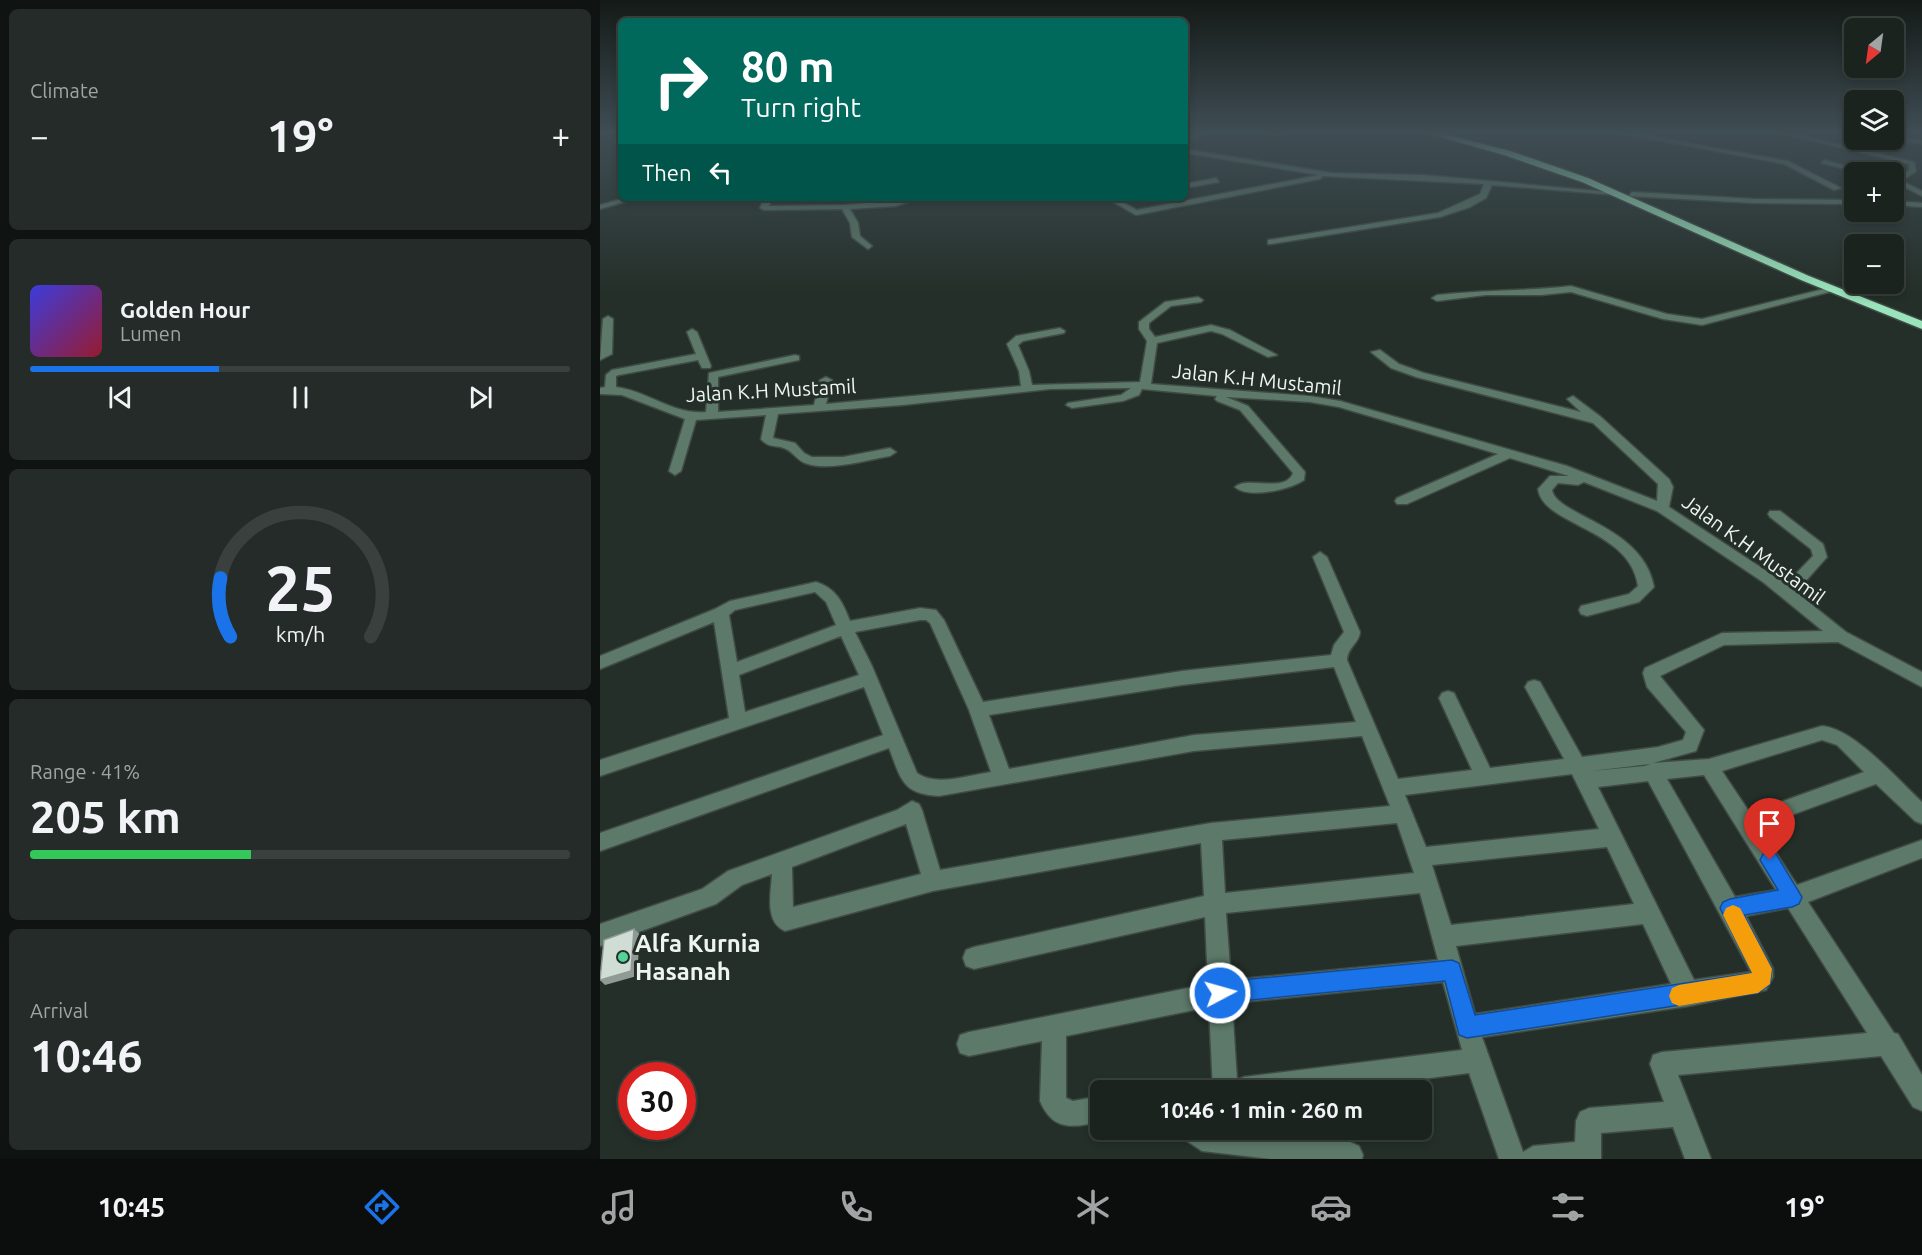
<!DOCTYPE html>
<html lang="en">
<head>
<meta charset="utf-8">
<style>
  body { margin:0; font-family:Ubuntu,sans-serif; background:#242b28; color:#f1f3f6; height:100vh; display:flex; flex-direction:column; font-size:22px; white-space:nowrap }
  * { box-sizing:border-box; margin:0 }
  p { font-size:20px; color:#a0a4a4 }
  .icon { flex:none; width:33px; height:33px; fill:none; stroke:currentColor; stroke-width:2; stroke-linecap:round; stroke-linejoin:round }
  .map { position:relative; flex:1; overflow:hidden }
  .side { display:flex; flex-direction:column; gap:9px; padding:9px; background:#0f1311; width:600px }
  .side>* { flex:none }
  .top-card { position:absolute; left:18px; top:18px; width:570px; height:183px; border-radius:9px; box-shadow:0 3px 9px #0003,0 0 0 2px #39403d; background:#00695c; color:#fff; overflow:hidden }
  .needle { width:39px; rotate:209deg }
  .tools { position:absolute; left:1244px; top:18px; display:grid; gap:12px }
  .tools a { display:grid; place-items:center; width:60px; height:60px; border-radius:9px; background:#1b231f; box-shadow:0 3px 9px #0003,0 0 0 2px #39403d; font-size:30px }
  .speed { position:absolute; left:18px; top:1062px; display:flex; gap:12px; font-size:30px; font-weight:700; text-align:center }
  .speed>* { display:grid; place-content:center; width:78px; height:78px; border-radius:50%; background:#1b231f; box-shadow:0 3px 9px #0003,0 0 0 2px #39403d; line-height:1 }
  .speed .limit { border:9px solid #d22; background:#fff; color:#111 }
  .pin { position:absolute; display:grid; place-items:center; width:51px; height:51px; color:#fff; margin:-62px -26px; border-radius:50% 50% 50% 0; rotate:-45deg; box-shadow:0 0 6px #0007 }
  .pin .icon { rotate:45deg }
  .me { position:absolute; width:66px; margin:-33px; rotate:84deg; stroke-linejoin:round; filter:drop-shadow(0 0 4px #0008) }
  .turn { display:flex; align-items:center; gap:21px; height:126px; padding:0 24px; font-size:27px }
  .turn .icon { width:78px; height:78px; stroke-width:2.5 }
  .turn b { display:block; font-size:42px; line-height:51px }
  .then { display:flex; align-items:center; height:57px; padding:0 24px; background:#0003; gap:12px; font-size:22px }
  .big { font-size:45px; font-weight:700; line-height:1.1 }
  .side .tile { flex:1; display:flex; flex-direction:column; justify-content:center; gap:9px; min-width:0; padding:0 21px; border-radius:9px; background:#242b28 }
  .side .dial { align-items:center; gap:0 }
  .dial svg { height:156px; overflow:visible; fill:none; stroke:#39403d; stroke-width:7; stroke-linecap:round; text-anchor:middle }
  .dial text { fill:#f1f3f6; stroke:none }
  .song { display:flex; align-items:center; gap:18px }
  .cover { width:72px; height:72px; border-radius:9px; background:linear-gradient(135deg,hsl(240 70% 55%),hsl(350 70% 35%)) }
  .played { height:6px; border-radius:3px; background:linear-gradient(90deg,#1a73e8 35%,#39403d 35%) }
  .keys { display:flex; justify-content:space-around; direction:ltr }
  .heat { display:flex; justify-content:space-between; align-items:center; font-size:33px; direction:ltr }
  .charge { height:9px; border-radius:4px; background:linear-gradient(90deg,#34c759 41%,#39403d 0) }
  .trip { position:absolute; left:490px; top:1080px; width:342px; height:60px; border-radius:9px; background:#1b231f; box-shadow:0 3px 9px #0003,0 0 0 2px #39403d; font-weight:700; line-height:60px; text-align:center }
  .dock { display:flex; height:96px; justify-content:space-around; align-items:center; background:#0b0e0c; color:#a0a4a4 }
  .dock .icon { width:42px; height:42px }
  .dock .active { color:#1a73e8 }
  .dock b { font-size:27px; color:#f1f3f6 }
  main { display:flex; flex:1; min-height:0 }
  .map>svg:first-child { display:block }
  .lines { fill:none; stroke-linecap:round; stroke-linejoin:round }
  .minor-casing { stroke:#404b45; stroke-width:3 }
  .highway-casing { stroke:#404b45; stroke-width:3 }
  .minor { fill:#5c7969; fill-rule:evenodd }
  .highway { fill:#9ae4bc; fill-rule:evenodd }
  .shaded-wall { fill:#919b95 }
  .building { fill:#cfddd5; stroke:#919b95; stroke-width:1.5 }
  .route { fill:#1a73e8; stroke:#114b97; stroke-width:1.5 }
  .slow { fill:#f59e0b }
  .poi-dot { fill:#52d397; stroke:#242f29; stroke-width:2 }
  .labels { text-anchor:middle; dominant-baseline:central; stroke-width:6; stroke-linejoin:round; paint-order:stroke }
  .street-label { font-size:20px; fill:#eef5f1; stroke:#242f29 }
  .near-poi-label { font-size:24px; font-weight:bold; fill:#eef5f1; stroke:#242f29; text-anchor:start }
</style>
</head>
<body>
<main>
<section class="side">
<div class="tile"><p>Climate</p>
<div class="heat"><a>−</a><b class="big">19°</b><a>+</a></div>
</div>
<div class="tile">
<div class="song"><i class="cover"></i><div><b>Golden Hour</b><p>Lumen</p></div></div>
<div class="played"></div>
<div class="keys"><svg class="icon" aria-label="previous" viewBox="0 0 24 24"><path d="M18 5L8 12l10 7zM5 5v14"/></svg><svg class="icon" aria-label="pause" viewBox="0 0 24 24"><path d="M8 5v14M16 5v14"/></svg><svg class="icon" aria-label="next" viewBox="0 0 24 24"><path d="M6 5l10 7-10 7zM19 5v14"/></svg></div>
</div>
<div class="tile dial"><svg viewBox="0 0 100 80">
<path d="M14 69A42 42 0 1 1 86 69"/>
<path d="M14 69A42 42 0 0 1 9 39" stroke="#1a73e8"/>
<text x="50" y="56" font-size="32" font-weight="700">25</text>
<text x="50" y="72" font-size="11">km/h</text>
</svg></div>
<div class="tile"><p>Range · 41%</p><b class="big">205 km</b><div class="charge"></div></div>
<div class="tile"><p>Arrival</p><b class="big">10:46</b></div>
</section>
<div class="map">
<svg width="1322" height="1159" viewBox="0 0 1322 1159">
  <rect width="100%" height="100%" fill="#242f29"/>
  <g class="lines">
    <g class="minor-casing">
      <g id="minor">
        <polygon points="0,132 7,132 0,135"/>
        <polygon points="19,132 21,132 18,142 14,142"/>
        <polygon points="669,132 682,134 679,136"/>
        <polygon points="1013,132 1027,132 1188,161 1241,188 1234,190 1184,164"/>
        <polygon points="1175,132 1187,132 1314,162 1316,171 1302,181 1322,191 1322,196 1293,181 1309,170 1309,164"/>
        <polygon points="596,134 601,135 585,142 585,138"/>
        <polygon points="1293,136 1322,140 1322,144 1291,140"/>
        <polygon points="585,149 732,173 824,175 1020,193 1016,195 892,185 886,198 870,207 840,217 671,244 668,244 668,240 838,213 880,194 884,184 723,176 720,179 536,215 506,198 515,198 537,210 719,175 585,153"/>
        <polygon points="1224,160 1265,171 1266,172 1257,172 1222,163"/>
        <polygon points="616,178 619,182 585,188 585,184"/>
        <polygon points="1032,192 1154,199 1254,200 1254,204 1154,203 1029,196"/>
        <polygon points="25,198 38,198 0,209 0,205"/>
        <polygon points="164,198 172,198 169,206 245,205 319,198 296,206 250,209 258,223 260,236 272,246 268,249 252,237 250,223 242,209 164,210 160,208"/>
        <polygon points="1293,201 1322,203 1322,207 1293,205"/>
        <path d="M971,286L1067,314L1102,319L1232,287L1237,290L1102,325L1063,319L971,292L941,295H886L837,301L832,298L837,295C882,290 926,291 971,286Z"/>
        <path d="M598,297L603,300L601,302L571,306L549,323V329L555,337L611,325L630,330L677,355L668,357L622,334L611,331L557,343L551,384L710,396L740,401L967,466L1057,501L1058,484L993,423L816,377L791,368L771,352L780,350L799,364L824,373L981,412L967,399L973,396L1001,417L1069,479L1073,487L1069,507L1186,584L1213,556L1211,549L1170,517L1168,514L1170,511H1180L1223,544L1227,557L1196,592L1246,632L1322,672V687L1238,642L1124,645L1060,676L1104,730L1096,751L1053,763L1109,759L1222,726C1255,729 1297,779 1322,802V824L1315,821L1276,784L1159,827L1197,885L1322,840V858L1208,902L1294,1033L1298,1034L1322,1075V1111L1313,1107L1281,1056L1078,1075L1111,1159H1085L1073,1127L1001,1133V1159H899L869,1073L737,1090H613L609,1007L466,1036V1098L473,1101L501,1096V1122C473,1127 453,1132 440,1101L442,1041L369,1056L360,1053L357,1044L360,1035L369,1032L608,984L605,917L374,969L366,966L363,958L366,950L374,947L604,896L601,843L333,891L185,931C164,922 171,893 172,874L142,885L116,904L0,946V924L102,889L128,871L297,810L312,801L319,804L322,810L340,870L611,823L790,806L762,736L594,751L339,796C302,794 301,779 289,748L0,851V833L283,735L264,687L0,776V760L129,718L114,622L0,669V656L115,609L130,601L216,582C236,588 243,603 250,621L320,608L336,610L344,620L383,702L582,671L731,655L734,645L744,632L713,557L720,552L727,557L760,632C759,644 748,646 747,660L798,779L872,770L839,698L842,693L848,691L854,693L890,768L964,759L925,687L928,682L934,680L940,682L982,757L1058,747L1083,740L1086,732L1047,687L1043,673L1045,668L1122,633L1223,631L1163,582L1057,511L984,482L978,485L958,483L952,490C956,516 1043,525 1054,587L1039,602L987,616L981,614L979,610L981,606L1029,594L1038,586C1030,528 943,526 938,489L950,476H969L910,458L807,504H797L795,501L797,498L898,454L739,407L710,402L626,397L648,406L705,472L704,480C690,490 648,499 635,487C648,475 685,494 693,473L640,410L617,401L615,399L617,396L542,389L539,395L523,401L472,408L466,405L468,403L521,395L531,388L450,389L303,405L178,414L173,438L195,443L204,453L212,457H243L290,448L296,452L290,456C267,460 227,472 205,463C197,460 193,452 186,449C177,444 169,449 161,439L166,415L96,420L81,471L75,475L69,471L85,419L22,395L0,394V388L5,387L6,375L12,370L96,354L87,332L92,329L97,332L111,366L110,368H102L98,360L19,375L16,376V387C48,391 73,415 106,412L109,373L195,355L199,356V360L118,377V412L214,405L220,380L226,377L232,380L226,404L421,386L419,371L407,344L416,336L460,328L465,331L464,333L423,341L418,345L429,371L432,385L540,382L547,341L539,329V322L565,302ZM215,592L226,602L236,625L137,662L129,615L135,610ZM320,620H326L330,623L369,710L391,772C369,775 336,787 317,773L272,666L255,632ZM241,636L259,675L145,712L139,675ZM734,667L756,722L594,735L409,769L389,715L582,685ZM1222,740L1237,745L1264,772L1150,813L1122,771ZM1050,764L1045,766L991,771ZM972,774L999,829L826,847L805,795ZM1104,775L1176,890L1135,897L1067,779ZM1048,781L1151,972L1094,980L998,787ZM797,823L814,873L625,893L622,840ZM306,824L321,874L193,907L192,867ZM1007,847L1034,904L851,925L832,865ZM820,893L838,960L631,980L626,913ZM1188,908L1267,1033L1062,1052L1053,1055L1050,1064L1064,1102L989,1108L980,1112L976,1121L975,1142L933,1146L923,1152L882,1037L1088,1006L1166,990L1173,977V969L1146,916ZM1043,924L1071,984L875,1014L856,946ZM843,982L862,1050L644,1077L637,1080L632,1003Z"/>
        <polygon points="8,316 13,319 12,354 0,360 3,319"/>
        <polygon points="580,1130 642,1130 750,1142 759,1146 763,1155 762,1159 671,1159 602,1151 584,1139"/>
      </g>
    </g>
    <g class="highway-casing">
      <polygon id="highway" points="823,132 836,132 910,151 988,178 1209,276 1322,321 1322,329 1201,280 982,182 904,155"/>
    </g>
    <use href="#minor" class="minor"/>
    <use href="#highway" class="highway"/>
  </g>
  <polygon class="shaded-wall" points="34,929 40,934 37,976 5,985 0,980"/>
  <polygon class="building" points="34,929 31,971 0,980 4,940"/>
  <linearGradient id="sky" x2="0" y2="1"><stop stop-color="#141a17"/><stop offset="0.45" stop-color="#3f4d54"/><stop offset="1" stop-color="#3f4d54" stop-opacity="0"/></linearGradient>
  <rect width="1322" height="294" fill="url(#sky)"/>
  <polygon class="route" points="1170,851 1176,854 1202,897 1199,904 1192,907 1144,915 1172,969 1170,984 1158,993 867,1038 859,1035 845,981 620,1003 613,1000 610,993 613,985 620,982 852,960 859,963 875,1015 1152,973 1120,908 1123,902 1130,899 1178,890 1160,860 1163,854"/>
  <polygon class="slow" points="1133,905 1140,908 1172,969 1170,984 1158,993 1079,1006 1072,1003 1069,996 1072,988 1079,985 1152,973 1123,915 1126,908"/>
  <circle class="poi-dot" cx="23" cy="957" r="6"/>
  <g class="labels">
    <g class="street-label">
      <text transform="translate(657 379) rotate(6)">Jalan K.H Mustamil</text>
      <text transform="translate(171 390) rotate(-3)">Jalan K.H Mustamil</text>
      <text transform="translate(1154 549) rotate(36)">Jalan K.H Mustamil</text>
    </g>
    <g class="near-poi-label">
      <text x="35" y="943">Alfa Kurnia<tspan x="35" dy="28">Hasanah</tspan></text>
    </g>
  </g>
</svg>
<div class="tools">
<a><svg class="needle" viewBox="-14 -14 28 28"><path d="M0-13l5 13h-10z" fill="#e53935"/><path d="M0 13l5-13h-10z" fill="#a0a4a4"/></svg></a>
<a><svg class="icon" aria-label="layers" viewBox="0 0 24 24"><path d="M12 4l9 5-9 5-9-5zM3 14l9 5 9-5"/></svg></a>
<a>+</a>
<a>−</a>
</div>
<div class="speed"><div class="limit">30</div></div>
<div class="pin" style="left:1170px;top:860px;background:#d93025"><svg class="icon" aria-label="arrive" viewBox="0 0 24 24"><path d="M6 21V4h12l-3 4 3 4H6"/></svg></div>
<svg class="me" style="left:620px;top:993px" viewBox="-20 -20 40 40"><circle r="17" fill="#1a73e8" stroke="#fff" stroke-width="3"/><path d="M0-11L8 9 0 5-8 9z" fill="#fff"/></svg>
<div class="trip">10:46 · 1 min · 260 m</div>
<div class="top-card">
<div class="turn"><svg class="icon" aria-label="right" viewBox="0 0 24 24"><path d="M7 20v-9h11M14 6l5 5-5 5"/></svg><div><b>80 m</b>Turn right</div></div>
<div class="then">Then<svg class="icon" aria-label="left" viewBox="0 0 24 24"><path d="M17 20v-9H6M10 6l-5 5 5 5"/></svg></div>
</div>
</div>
</main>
<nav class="dock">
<b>10:45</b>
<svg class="icon active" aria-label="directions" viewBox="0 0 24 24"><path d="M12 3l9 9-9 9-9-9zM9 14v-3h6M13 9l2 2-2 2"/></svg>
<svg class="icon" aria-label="music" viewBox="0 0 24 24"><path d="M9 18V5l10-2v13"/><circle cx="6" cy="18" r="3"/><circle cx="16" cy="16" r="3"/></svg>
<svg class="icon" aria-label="phone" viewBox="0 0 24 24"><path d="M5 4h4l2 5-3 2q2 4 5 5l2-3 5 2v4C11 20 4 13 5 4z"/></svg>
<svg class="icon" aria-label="climate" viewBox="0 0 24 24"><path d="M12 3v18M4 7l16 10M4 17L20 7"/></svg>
<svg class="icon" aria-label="car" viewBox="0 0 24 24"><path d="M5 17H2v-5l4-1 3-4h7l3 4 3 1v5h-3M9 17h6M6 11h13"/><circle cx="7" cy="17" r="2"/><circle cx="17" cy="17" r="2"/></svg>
<svg class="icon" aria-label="filters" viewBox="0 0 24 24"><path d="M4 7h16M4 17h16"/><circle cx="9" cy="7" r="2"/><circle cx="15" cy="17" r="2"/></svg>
<b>19°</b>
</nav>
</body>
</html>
